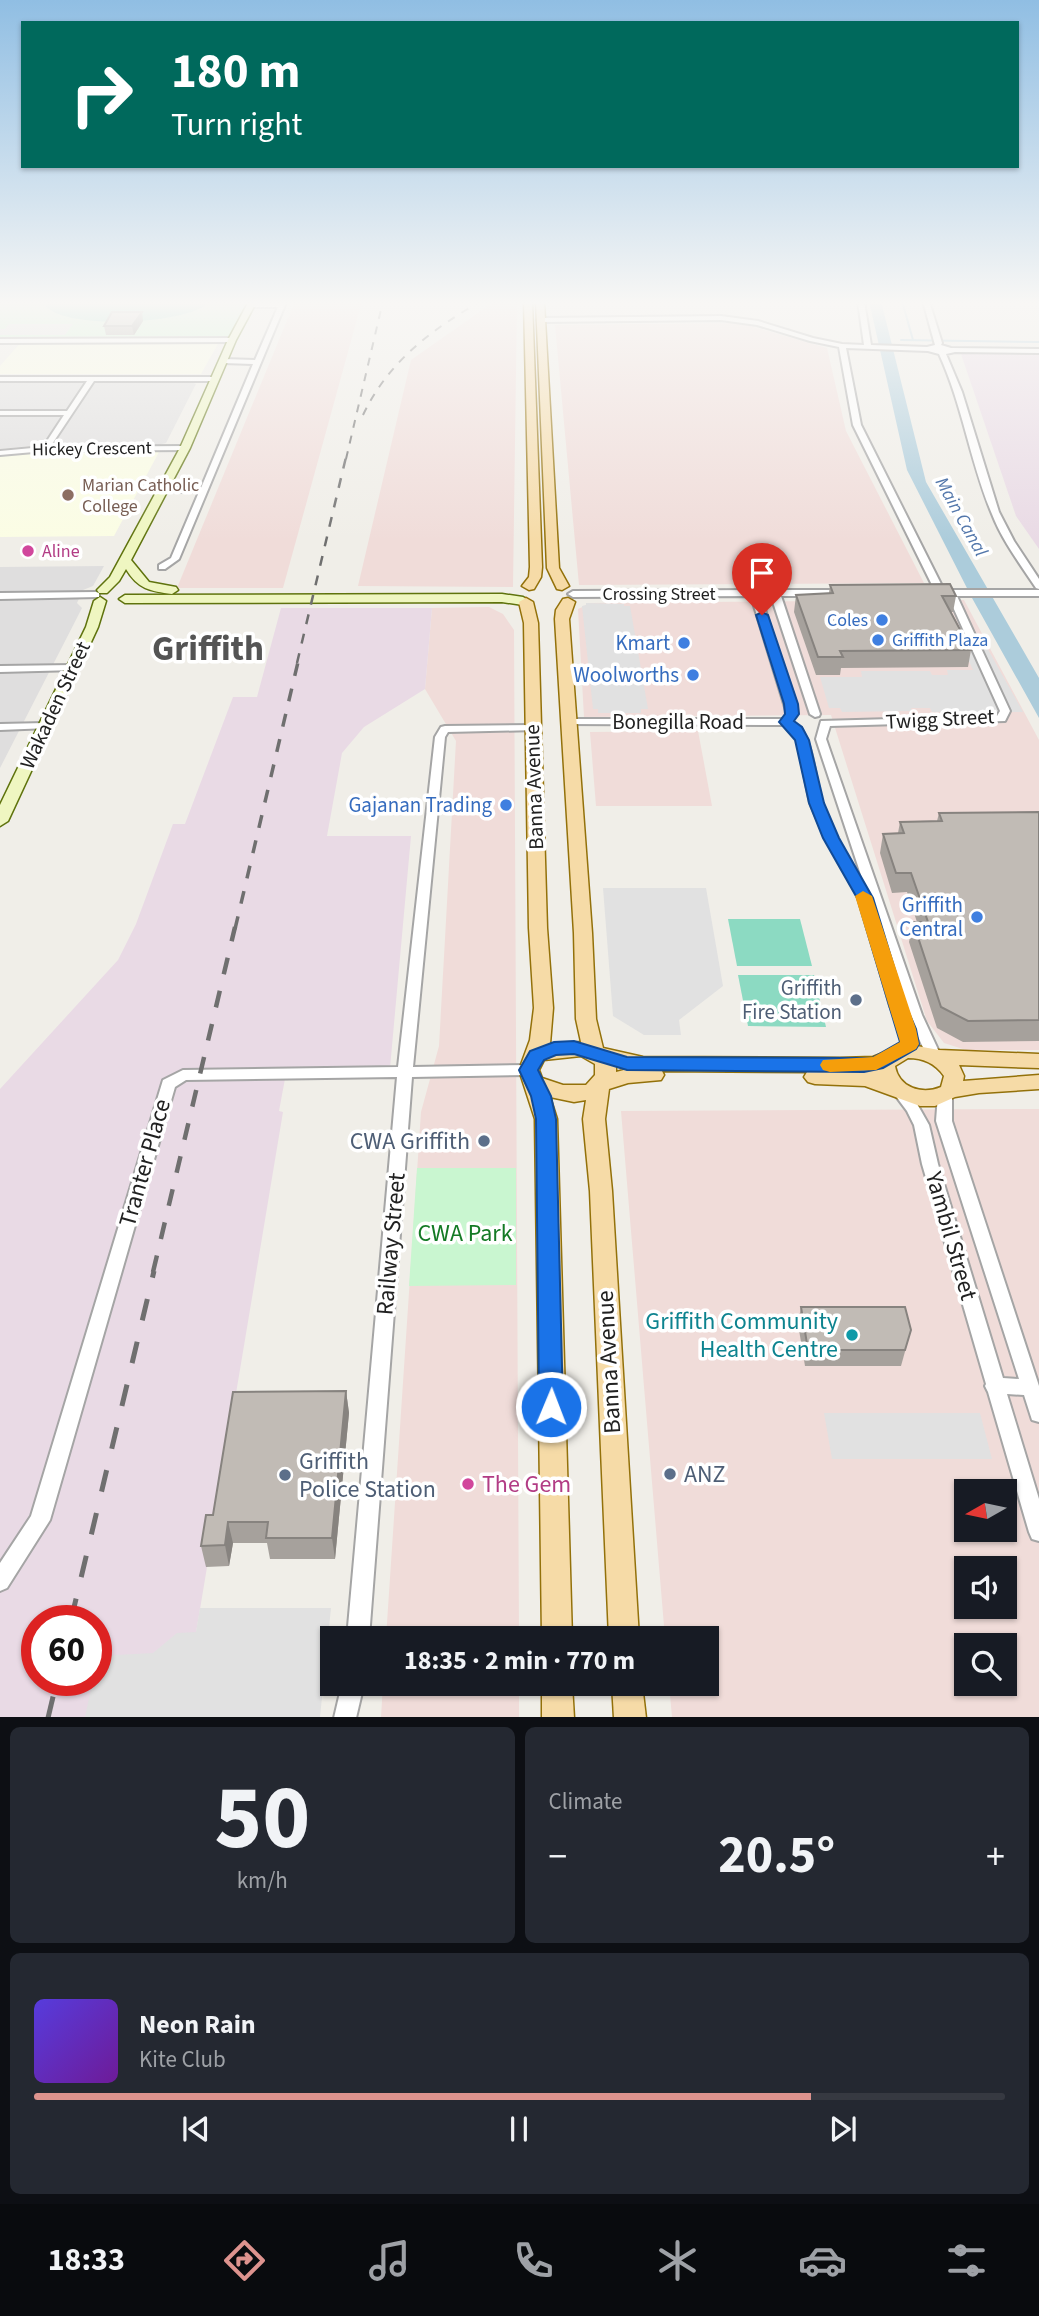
<!DOCTYPE html>
<html lang="en">
<head>
<meta charset="utf-8">
<style>
  body { margin:0; font-family:"Source Sans 3",sans-serif; background:#242831; color:#f1f3f6; height:100vh; display:flex; flex-direction:column; font-size:26px; white-space:nowrap }
  * { box-sizing:border-box; margin:0 }
  p { font-size:23px; color:#9ea1a6 }
  .icon { flex:none; width:38px; height:38px; fill:none; stroke:currentColor; stroke-width:2; stroke-linecap:round; stroke-linejoin:round }
  .map { position:relative; height:1717px; overflow:hidden }
  .side { display:flex; flex-direction:column; gap:10px; padding:10px; background:#0d0f14; flex:1 }
  .side>* { flex:none }
  .hud { position:absolute; left:21px; top:21px; width:998px; height:147px; border-radius:0px; box-shadow:0 2px 5px #0004; background:#00695c; color:#fff; overflow:hidden }
  .needle { width:46px; rotate:261deg }
  .buttons { position:absolute; left:954px; top:1479px; display:grid; gap:14px }
  .buttons a { display:grid; place-items:center; width:63px; height:63px; border-radius:0px; background:#171b24; box-shadow:0 2px 5px #0004; font-size:35px }
  .speed { position:absolute; left:21px; top:1605px; display:flex; gap:14px; font-size:35px; font-weight:700; text-align:center }
  .speed>* { display:grid; place-content:center; width:91px; height:91px; border-radius:50%; background:#171b24; box-shadow:0 2px 5px #0004; line-height:1 }
  .speed .limit { border:10px solid #d22; background:#fff; color:#111 }
  .pin { position:absolute; display:grid; place-items:center; width:60px; height:60px; color:#fff; margin:-72px -30px; border-radius:50% 50% 50% 0; rotate:-45deg; box-shadow:0 0 7px #0007 }
  .pin .icon { rotate:45deg }
  .me { position:absolute; width:77px; margin:-38px; rotate:1deg; stroke-linejoin:round; filter:drop-shadow(0 0 5px #0008) }
  .turn { display:flex; align-items:center; gap:24px; height:147px; padding:0 35px; font-size:32px }
  .turn .icon { width:91px; height:91px; stroke-width:2.5 }
  .turn b { display:block; font-size:49px; line-height:60px }
  .big { font-size:52px; font-weight:700; line-height:1.1 }
  .side .tile { flex:1; display:flex; flex-direction:column; justify-content:center; gap:10px; min-width:0; padding:0 24px; border-radius:10px; background:#242831 }
  .side .dial { align-items:center; gap:0 }
  .dial b { font-size:91px; line-height:1 }
  .song { display:flex; align-items:center; gap:21px }
  .cover { width:84px; height:84px; border-radius:10px; background:linear-gradient(135deg,hsl(250 70% 55%),hsl(280 70% 35%)) }
  .played { height:7px; border-radius:4px; background:linear-gradient(90deg,#dd938e 80%,#363941 80%) }
  .keys { display:flex; justify-content:space-around; direction:ltr }
  .heat { display:flex; justify-content:space-between; align-items:center; font-size:38px; direction:ltr }
  .side .tiles { flex:1; display:grid; gap:10px; grid-template-columns:1fr 1fr }
  .tile:last-child { grid-column:span 2 }
  .trip { position:absolute; left:320px; top:1626px; width:399px; height:70px; border-radius:0px; background:#171b24; box-shadow:0 2px 5px #0004; font-weight:700; line-height:70px; text-align:center }
  .dock { display:flex; height:112px; justify-content:space-around; align-items:center; background:#090b0e; color:#9ea1a6 }
  .dock .icon { width:49px; height:49px }
  .dock .active { color:#dd938e }
  .dock b { font-size:32px; color:#f1f3f6 }
  .map>svg:first-child { display:block }
  .residential { fill:#dfdede }
  .commercial { fill:#f0dcd9; fill-rule:evenodd }
  .industrial { fill:#e9dae5; fill-rule:evenodd }
  .education { fill:#fbfde4 }
  .park { fill:#c9f6d0 }
  .pitch { fill:#8cdac2 }
  .parking { fill:#e1e1e1 }
  .water { fill:#acccdb }
  .lines { fill:none; stroke-linecap:round; stroke-linejoin:round }
  .stream { stroke:#acccdb; stroke-width:2 }
  .street-casing { stroke:#a5a5a5; stroke-width:4 }
  .secondary-casing { stroke:#5f730d; stroke-width:3 }
  .primary-casing { stroke:#93710a; stroke-width:3 }
  .street { fill:#fff; fill-rule:evenodd }
  .secondary { fill:#eff6c1; fill-rule:evenodd }
  .primary { fill:#f6dba7; fill-rule:evenodd }
  .rail-far4 { stroke:#6f6f6f; stroke-width:2; stroke-dasharray:8 8; stroke-linecap:butt }
  .rail-far3 { stroke:#6f6f6f; stroke-width:2.5; stroke-dasharray:10 10; stroke-linecap:butt }
  .rail-far2 { stroke:#6f6f6f; stroke-width:3.5; stroke-dasharray:13 13; stroke-linecap:butt }
  .rail-far1 { stroke:#6f6f6f; stroke-width:4.5; stroke-dasharray:17 17; stroke-linecap:butt }
  .rail { stroke:#6f6f6f; stroke-width:5; stroke-dasharray:22 22; stroke-linecap:butt }
  .wall { fill:#a6a19c }
  .shaded-wall { fill:#87837f }
  .building { fill:#c1bbb5; stroke:#87837f; stroke-width:2 }
  .route { fill:#1a73e8; stroke:#114b97; stroke-width:2 }
  .slow { fill:#f59e0b }
  .education-dot { fill:#8d6e63; stroke:#fff; stroke-width:2.5 }
  .hotel-dot { fill:#d1479c; stroke:#fff; stroke-width:2.5 }
  .shop-dot { fill:#3f7fe0; stroke:#fff; stroke-width:2.5 }
  .service-dot { fill:#5c6f8a; stroke:#fff; stroke-width:2.5 }
  .culture-dot { fill:#0f9aa8; stroke:#fff; stroke-width:2.5 }
  .labels { text-anchor:middle; dominant-baseline:central; stroke-width:7; stroke-linejoin:round; paint-order:stroke }
  .far-street-label { font-size:18px; fill:#212121; stroke:#fff }
  .far-education-label { font-size:18px; fill:#785e54; stroke:#fff; text-anchor:start }
  .far-hotel-label { font-size:18px; fill:#b23c85; stroke:#fff; text-anchor:start }
  .far-shop-label { font-size:18px; fill:#366cbe; stroke:#fff; text-anchor:end }
  .far-water-label { font-size:19px; font-style:italic; fill:#5377ab; stroke:#fff }
  .shop-label { font-size:21px; fill:#366cbe; stroke:#fff; text-anchor:end }
  .street-label { font-size:21px; fill:#212121; stroke:#fff }
  .service-label { font-size:21px; fill:#4e5e75; stroke:#fff; text-anchor:end }
  .near-service-label { font-size:24px; fill:#4e5e75; stroke:#fff; text-anchor:start }
  .near-street-label { font-size:24px; fill:#212121; stroke:#fff }
  .near-park-label { font-size:24px; fill:#147a25; stroke:#fff }
  .near-culture-label { font-size:24px; fill:#0d838f; stroke:#fff; text-anchor:end }
  .near-hotel-label { font-size:24px; fill:#b23c85; stroke:#fff; text-anchor:start }
  .town-label { font-size:35px; font-weight:bold; fill:#545454; stroke:#fff }
</style>
</head>
<body>
<div class="map">
<svg width="1039" height="1718" viewBox="0 0 1039 1718">
  <rect width="100%" height="100%" fill="#f0eee8"/>
  <g class="residential">
    <polygon points="0,382 191,382 196,384 166,443 158,445 30,446 0,449"/>
    <polygon points="104,566 93,586 83,590 77,603 82,608 0,768 0,567"/>
  </g>
  <g class="commercial">
    <polygon points="295,301 362,301 283,588 177,588"/>
    <polygon points="495,301 517,301 513,587 358,586 411,360"/>
    <polygon points="740,323 827,348 846,431 924,583 579,585 555,325"/>
    <polygon points="964,600 1039,740 1039,1050 966,1050 944,1043 927,1021 831,715 584,717 578,609 591,603"/>
    <polygon points="489,607 503,614 514,630 519,1638 386,1638 421,1112 439,1046 456,741 425,689 432,608"/>
    <polygon points="698,731 712,806 596,806 590,732"/>
    <path d="M1039,1109V1717H672L669,1684H707V1638H665L621,1111ZM966,1491H1004V1530H966ZM966,1568H1004V1606H966ZM966,1645H1004V1684H966Z"/>
    <polygon points="383,1684 519,1684 519,1717 381,1717"/>
  </g>
  <g class="industrial">
    <polygon points="961,354 1039,354 1039,549 1016,516"/>
    <path d="M281,608H432L425,689L364,727L342,753L327,836H411L390,1068H287L279,1111L283,1112L182,1717H0V1089L118,960L136,924L173,824H185L233,697H257ZM37,1620H96V1680H37Z"/>
  </g>
  <g class="education">
    <polygon points="22,341 219,342 201,374 0,374 0,366"/>
    <polygon points="45,450 159,452 114,536 0,537 0,455"/>
  </g>
  <g class="park">
    <polygon points="0,301 253,301 234,336 0,337"/>
    <polygon points="417,1168 516,1168 516,1285 409,1286"/>
  </g>
  <g class="pitch">
    <path d="M49,301H210C192,325 64,330 46,306Z"/>
    <polygon points="728,919 800,919 812,966 737,966"/>
    <polygon points="738,975 814,975 826,1027 748,1026"/>
  </g>
  <g class="parking">
    <polygon points="9,324 73,324 65,335 0,335 0,329 5,329"/>
    <polygon points="586,603 624,604 624,606 630,606 648,709 641,709 641,713 598,713 598,709 593,709 582,606 586,605"/>
    <polygon points="958,637 981,637 1023,712 932,712 930,708 911,708 912,711 842,712 840,708 829,708 820,677 862,677 861,671 930,671 932,675 948,675 947,670 973,670"/>
    <polygon points="603,888 706,888 723,986 679,1020 681,1035 644,1035 613,1016"/>
    <polygon points="824,1413 980,1413 992,1459 832,1459"/>
    <polygon points="200,1608 331,1608 320,1717 85,1717 93,1680 96,1680 98,1656 153,1653 177,1633 196,1632"/>
  </g>
  <polygon class="water" points="869,301 881,301 926,482 1039,678 1039,718 972,598 907,470"/>
  <g class="lines">
    <g class="stream">
      <polyline points="902,301 913,340"/>
      <polyline points="901,340 1039,342"/>
    </g>
    <g class="street-casing">
      <g id="street">
        <polygon points="280,301 286,301 285,305 179,559 165,569 159,569 159,565 171,558 199,492 161,492 157,490 161,488 201,488 253,364 223,363 220,361 223,359 255,360 278,307 251,307 248,305 251,303 279,303"/>
        <path d="M858,301H864L871,345L927,347L935,345L923,301H929L942,343L941,345L951,348L1039,349V353L955,352L946,354L962,392L999,512L1014,541L1039,579V589L1036,588C1020,564 1002,540 992,514C970,462 963,406 939,354L928,351L846,348L861,425L944,590H1039V596H957L1010,711L1005,721L830,726L826,739L922,1015L941,1056L939,1060H929L927,1056L908,1015L895,975C901,998 913,1020 916,1044C911,1052 904,1058 895,1056L893,1052L902,1043L900,1029L890,1006L859,898L825,838L810,803L797,740L792,730L797,727L801,728C814,749 815,776 821,800C830,831 849,860 865,887L816,739L821,721L997,716L1000,711L948,596H938L933,593L935,591L853,425L839,347L810,341L757,325L721,320L540,322L537,320L540,318L721,316L758,321L813,338L842,344L864,345Z"/>
        <polygon points="0,339 232,338 235,340 232,342 0,343"/>
        <polygon points="0,377 215,377 218,379 215,381 94,381 50,447 185,446 188,446 188,450 45,451 0,455 0,451 43,447 64,415 0,415 0,411 67,411 87,381 0,381"/>
        <polygon points="755,590 839,590 844,593 839,596 781,596 820,714 819,716 815,717 810,714 771,596 761,596 797,714 792,717 787,714 751,596 573,597 568,594 573,591"/>
        <polygon points="96,592 99,593 99,597 0,599 0,593"/>
        <polygon points="73,665 78,668 77,670 0,672 0,666"/>
        <polygon points="570,719 786,719 791,722 786,725 566,724 565,722 566,720"/>
        <polygon points="45,723 49,724 50,726 49,728 0,730 0,724"/>
        <polygon points="532,725 536,726 537,728 536,730 448,732 445,737 413,1067 529,1065 534,1066 536,1070 534,1074 529,1075 412,1077 369,1638 347,1638 397,1077 186,1080 175,1087 50,1520 7,1588 0,1591 0,1563 31,1516 163,1080 183,1070 398,1067 435,737 441,727 445,726"/>
        <polygon points="899,1086 904,1087 912,1095 929,1125 938,1164 1003,1378 1019,1379 936,1121 938,1095 940,1091 945,1090 950,1091 952,1095 952,1121 1039,1386 1039,1422 1032,1420 1024,1395 1007,1394 1039,1499 1039,1541 1032,1539 1029,1532 988,1392 985,1386 986,1384 922,1164 914,1125 907,1111 892,1091 894,1087"/>
        <polygon points="342,1684 364,1684 356,1718 334,1718"/>
      </g>
    </g>
    <g class="secondary-casing">
      <g id="secondary">
        <path d="M249,301H257L236,340L190,448L131,560L149,582L176,587L178,590L172,594C150,591 138,589 126,569L119,581L107,593H99L97,590L110,577L180,448L228,340Z"/>
        <polygon points="502,594 523,597 529,601 523,605 502,602 125,603 119,599 125,595"/>
        <polygon points="100,597 106,601 98,627 8,821 0,826 0,805 86,627 94,601"/>
      </g>
    </g>
    <g class="primary-casing">
      <g id="primary">
        <polygon points="524,301 532,301 542,567 541,577 534,589 529,590 522,586 529,577 530,567"/>
        <polygon points="536,301 544,301 559,568 569,586 562,590 557,589 547,568"/>
        <path d="M526,598L533,602L538,623L547,928L553,1008L550,1044L581,1042L576,1019L574,933L555,619L556,610L563,599L568,598L575,602L569,619L592,933L596,1019L603,1048L643,1057L840,1058L873,1057L906,1044L939,1050L1039,1054V1068L959,1065L964,1076L963,1081L1039,1075V1089L979,1093L955,1097L935,1106H920L865,1086L815,1084L808,1082L804,1077L807,1072L662,1071L664,1075L661,1080L628,1083L609,1089L605,1119L612,1191L639,1638H609L590,1191L583,1119L586,1100L574,1102L550,1097L557,1119L572,1638H542L535,1119L519,1070L530,1040L534,1008L529,928L524,623L519,602ZM581,1056L595,1064V1075L586,1085H563L542,1078L539,1070L544,1060ZM908,1058C923,1058 935,1063 944,1076L941,1087C922,1095 899,1088 895,1066ZM616,1066L628,1069L616,1072Z"/>
        <polygon points="542,1684 572,1684 574,1718 542,1718"/>
        <polygon points="612,1684 642,1684 646,1718 614,1718"/>
      </g>
    </g>
    <use href="#street" class="street"/>
    <use href="#secondary" class="secondary"/>
    <use href="#primary" class="primary"/>
    <g class="rail-far4">
      <path d="M363,415C388,362 431,330 481,301"/>
      <polyline points="346,459 383,301"/>
    </g>
    <polyline class="rail-far3" points="297,663 346,457"/>
    <polyline class="rail-far2" points="235,929 298,662"/>
    <polyline class="rail-far1" points="153,1272 235,927"/>
    <g class="rail">
      <polyline points="71,1620 154,1271"/>
      <polyline points="48,1718 57,1680"/>
    </g>
  </g>
  <g class="wall">
    <polygon points="143,321 134,335 106,335 104,326"/>
    <polygon points="830,585 956,596 953,612 951,612 971,650 968,667 841,668 840,675 816,675 794,612 796,595 829,593"/>
    <polygon points="1039,812 1039,1041 963,1042 937,1028 909,942 913,922 917,922 907,892 892,893 880,853 883,834 898,833 900,822 937,821 939,813"/>
    <polygon points="801,1307 911,1330 901,1366 805,1366 798,1324"/>
    <polygon points="346,1391 349,1413 335,1559 270,1559 267,1543 233,1543 229,1566 206,1567 201,1546 213,1515"/>
  </g>
  <g class="shaded-wall">
    <polygon points="142,312 143,321 134,335 132,326"/>
    <polygon points="346,1391 349,1413 335,1559 332,1538"/>
    <polygon points="228,1522 233,1543 229,1566 225,1545"/>
  </g>
  <g class="building">
    <polygon points="112,312 142,312 132,326 104,326"/>
    <polygon points="950,584 956,596 942,596 971,650 840,651 843,657 818,657 796,595 833,593 830,585"/>
    <polygon points="1039,812 1039,1020 968,1021 941,1007 913,922 928,922 911,873 896,873 883,834 904,833 900,822 942,821 939,813"/>
    <polygon points="801,1307 905,1307 911,1330 905,1350 808,1350"/>
    <polygon points="346,1391 332,1538 266,1538 268,1522 228,1522 225,1545 201,1546 206,1515 213,1515 233,1392"/>
  </g>
  <linearGradient id="sky" x2="0" y2="1"><stop stop-color="#90bee3"/><stop offset="0.56" stop-color="#f8f7f5"/><stop offset="1" stop-color="#f8f7f5" stop-opacity="0"/></linearGradient>
  <rect width="1039" height="541" fill="url(#sky)"/>
  <polygon class="route" points="762,612 768,615 798,704 799,714 794,721 802,727 809,740 824,803 839,838 873,898 906,1006 916,1029 919,1044 916,1049 883,1068 864,1072 627,1070 574,1054 556,1055 544,1060 538,1070 551,1096 556,1119 563,1407 559,1414 551,1417 542,1414 539,1407 536,1119 531,1096 519,1070 530,1051 554,1042 574,1041 627,1057 864,1058 872,1058 900,1042 857,898 823,838 809,803 795,740 779,722 785,714 784,704 756,615"/>
  <polygon class="slow" points="863,891 872,896 916,1029 919,1044 916,1049 876,1070 830,1072 823,1070 820,1065 823,1060 873,1057 900,1042 855,896"/>
  <circle class="education-dot" cx="68" cy="495" r="7"/>
  <g class="hotel-dot">
    <circle cx="28" cy="551" r="7"/>
    <circle cx="468" cy="1484" r="7"/>
  </g>
  <g class="shop-dot">
    <circle cx="882" cy="620" r="7"/>
    <circle cx="878" cy="640" r="7"/>
    <circle cx="684" cy="643" r="7"/>
    <circle cx="693" cy="675" r="7"/>
    <circle cx="506" cy="805" r="7"/>
    <circle cx="977" cy="917" r="7"/>
  </g>
  <g class="service-dot">
    <circle cx="856" cy="1000" r="7"/>
    <circle cx="484" cy="1141" r="7"/>
    <circle cx="670" cy="1474" r="7"/>
    <circle cx="285" cy="1475" r="7"/>
  </g>
  <circle class="culture-dot" cx="852" cy="1335" r="7"/>
  <g class="labels">
    <g class="far-street-label">
      <text transform="translate(92 449) rotate(-1)">Hickey Crescent</text>
      <text x="659" y="594">Crossing Street</text>
    </g>
    <g class="far-education-label">
      <text x="82" y="485">Marian Catholic<tspan x="82" dy="21">College</tspan></text>
    </g>
    <g class="far-hotel-label">
      <text x="42" y="551">Aline</text>
    </g>
    <g class="far-shop-label">
      <text x="868" y="620">Coles</text>
      <text x="892" y="640" text-anchor="start">Griffith Plaza</text>
    </g>
    <g class="far-water-label">
      <text transform="translate(961 517) rotate(61)">Main Canal</text>
    </g>
    <g class="shop-label">
      <text x="670" y="643">Kmart</text>
      <text x="679" y="675">Woolworths</text>
      <text x="492" y="805">Gajanan Trading</text>
      <text x="963" y="905">Griffith<tspan x="963" dy="24">Central</tspan></text>
    </g>
    <g class="street-label">
      <text transform="translate(55 705) rotate(-65)">Wakaden Street</text>
      <text transform="translate(940 719) rotate(-3)">Twigg Street</text>
      <text x="678" y="722">Bonegilla Road</text>
      <text transform="translate(534 787) rotate(-92)">Banna Avenue</text>
    </g>
    <g class="service-label">
      <text x="842" y="988">Griffith<tspan x="842" dy="24">Fire Station</tspan></text>
    </g>
    <g class="near-service-label">
      <text x="470" y="1141" text-anchor="end">CWA Griffith</text>
      <text x="299" y="1461">Griffith<tspan x="299" dy="28">Police Station</tspan></text>
      <text x="684" y="1474">ANZ</text>
    </g>
    <g class="near-street-label">
      <text transform="translate(145 1163) rotate(-74)">Tranter Place</text>
      <text transform="translate(951 1236) rotate(74)">Yambil Street</text>
      <text transform="translate(391 1244) rotate(-85)">Railway Street</text>
      <text transform="translate(609 1362) rotate(-93)">Banna Avenue</text>
    </g>
    <g class="near-park-label">
      <text x="465" y="1233">CWA Park</text>
    </g>
    <g class="near-culture-label">
      <text x="838" y="1321">Griffith Community<tspan x="838" dy="28">Health Centre</tspan></text>
    </g>
    <g class="near-hotel-label">
      <text x="482" y="1484">The Gem</text>
    </g>
    <g class="town-label">
      <text x="208" y="649">Griffith</text>
    </g>
  </g>
</svg>
<div class="buttons">
<a><svg class="needle" viewBox="-14 -14 28 28"><path d="M0-13l5 13h-10z" fill="#e53935"/><path d="M0 13l5-13h-10z" fill="#9ea1a6"/></svg></a>
<a><svg class="icon" aria-label="sound" viewBox="0 0 24 24"><path d="M4 9h4l5-4v14l-5-4H4zM17 9q2 3 0 6"/></svg></a>
<a><svg class="icon" aria-label="search" viewBox="0 0 24 24"><circle cx="10" cy="10" r="6"/><path d="M15 15l6 6"/></svg></a>
</div>
<div class="speed"><div class="limit">60</div></div>
<div class="pin" style="left:762px;top:615px;background:#d93025"><svg class="icon" aria-label="arrive" viewBox="0 0 24 24"><path d="M6 21V4h12l-3 4 3 4H6"/></svg></div>
<svg class="me" style="left:551px;top:1407px" viewBox="-20 -20 40 40"><circle r="17" fill="#1a73e8" stroke="#fff" stroke-width="3"/><path d="M0-11L8 9 0 5-8 9z" fill="#fff"/></svg>
<div class="trip">18:35 · 2 min · 770 m</div>
<div class="hud">
<div class="turn"><svg class="icon" aria-label="right" viewBox="0 0 24 24"><path d="M7 20v-9h11M14 6l5 5-5 5"/></svg><div><b>180 m</b>Turn right</div></div>
</div>
</div>
<section class="side">
<div class="tiles">
<div class="tile dial"><b>50</b><p>km/h</p></div>
<div class="tile"><p>Climate</p>
<div class="heat"><a>−</a><b class="big">20.5°</b><a>+</a></div>
</div>
<div class="tile">
<div class="song"><i class="cover"></i><div><b>Neon Rain</b><p>Kite Club</p></div></div>
<div class="played"></div>
<div class="keys"><svg class="icon" aria-label="previous" viewBox="0 0 24 24"><path d="M18 5L8 12l10 7zM5 5v14"/></svg><svg class="icon" aria-label="pause" viewBox="0 0 24 24"><path d="M8 5v14M16 5v14"/></svg><svg class="icon" aria-label="next" viewBox="0 0 24 24"><path d="M6 5l10 7-10 7zM19 5v14"/></svg></div>
</div>
</div>
</section>
<nav class="dock">
<b>18:33</b>
<svg class="icon active" aria-label="directions" viewBox="0 0 24 24"><path d="M12 3l9 9-9 9-9-9zM9 14v-3h6M13 9l2 2-2 2"/></svg>
<svg class="icon" aria-label="music" viewBox="0 0 24 24"><path d="M9 18V5l10-2v13"/><circle cx="6" cy="18" r="3"/><circle cx="16" cy="16" r="3"/></svg>
<svg class="icon" aria-label="phone" viewBox="0 0 24 24"><path d="M5 4h4l2 5-3 2q2 4 5 5l2-3 5 2v4C11 20 4 13 5 4z"/></svg>
<svg class="icon" aria-label="climate" viewBox="0 0 24 24"><path d="M12 3v18M4 7l16 10M4 17L20 7"/></svg>
<svg class="icon" aria-label="car" viewBox="0 0 24 24"><path d="M5 17H2v-5l4-1 3-4h7l3 4 3 1v5h-3M9 17h6M6 11h13"/><circle cx="7" cy="17" r="2"/><circle cx="17" cy="17" r="2"/></svg>
<svg class="icon" aria-label="filters" viewBox="0 0 24 24"><path d="M4 7h16M4 17h16"/><circle cx="9" cy="7" r="2"/><circle cx="15" cy="17" r="2"/></svg>
</nav>
</body>
</html>
